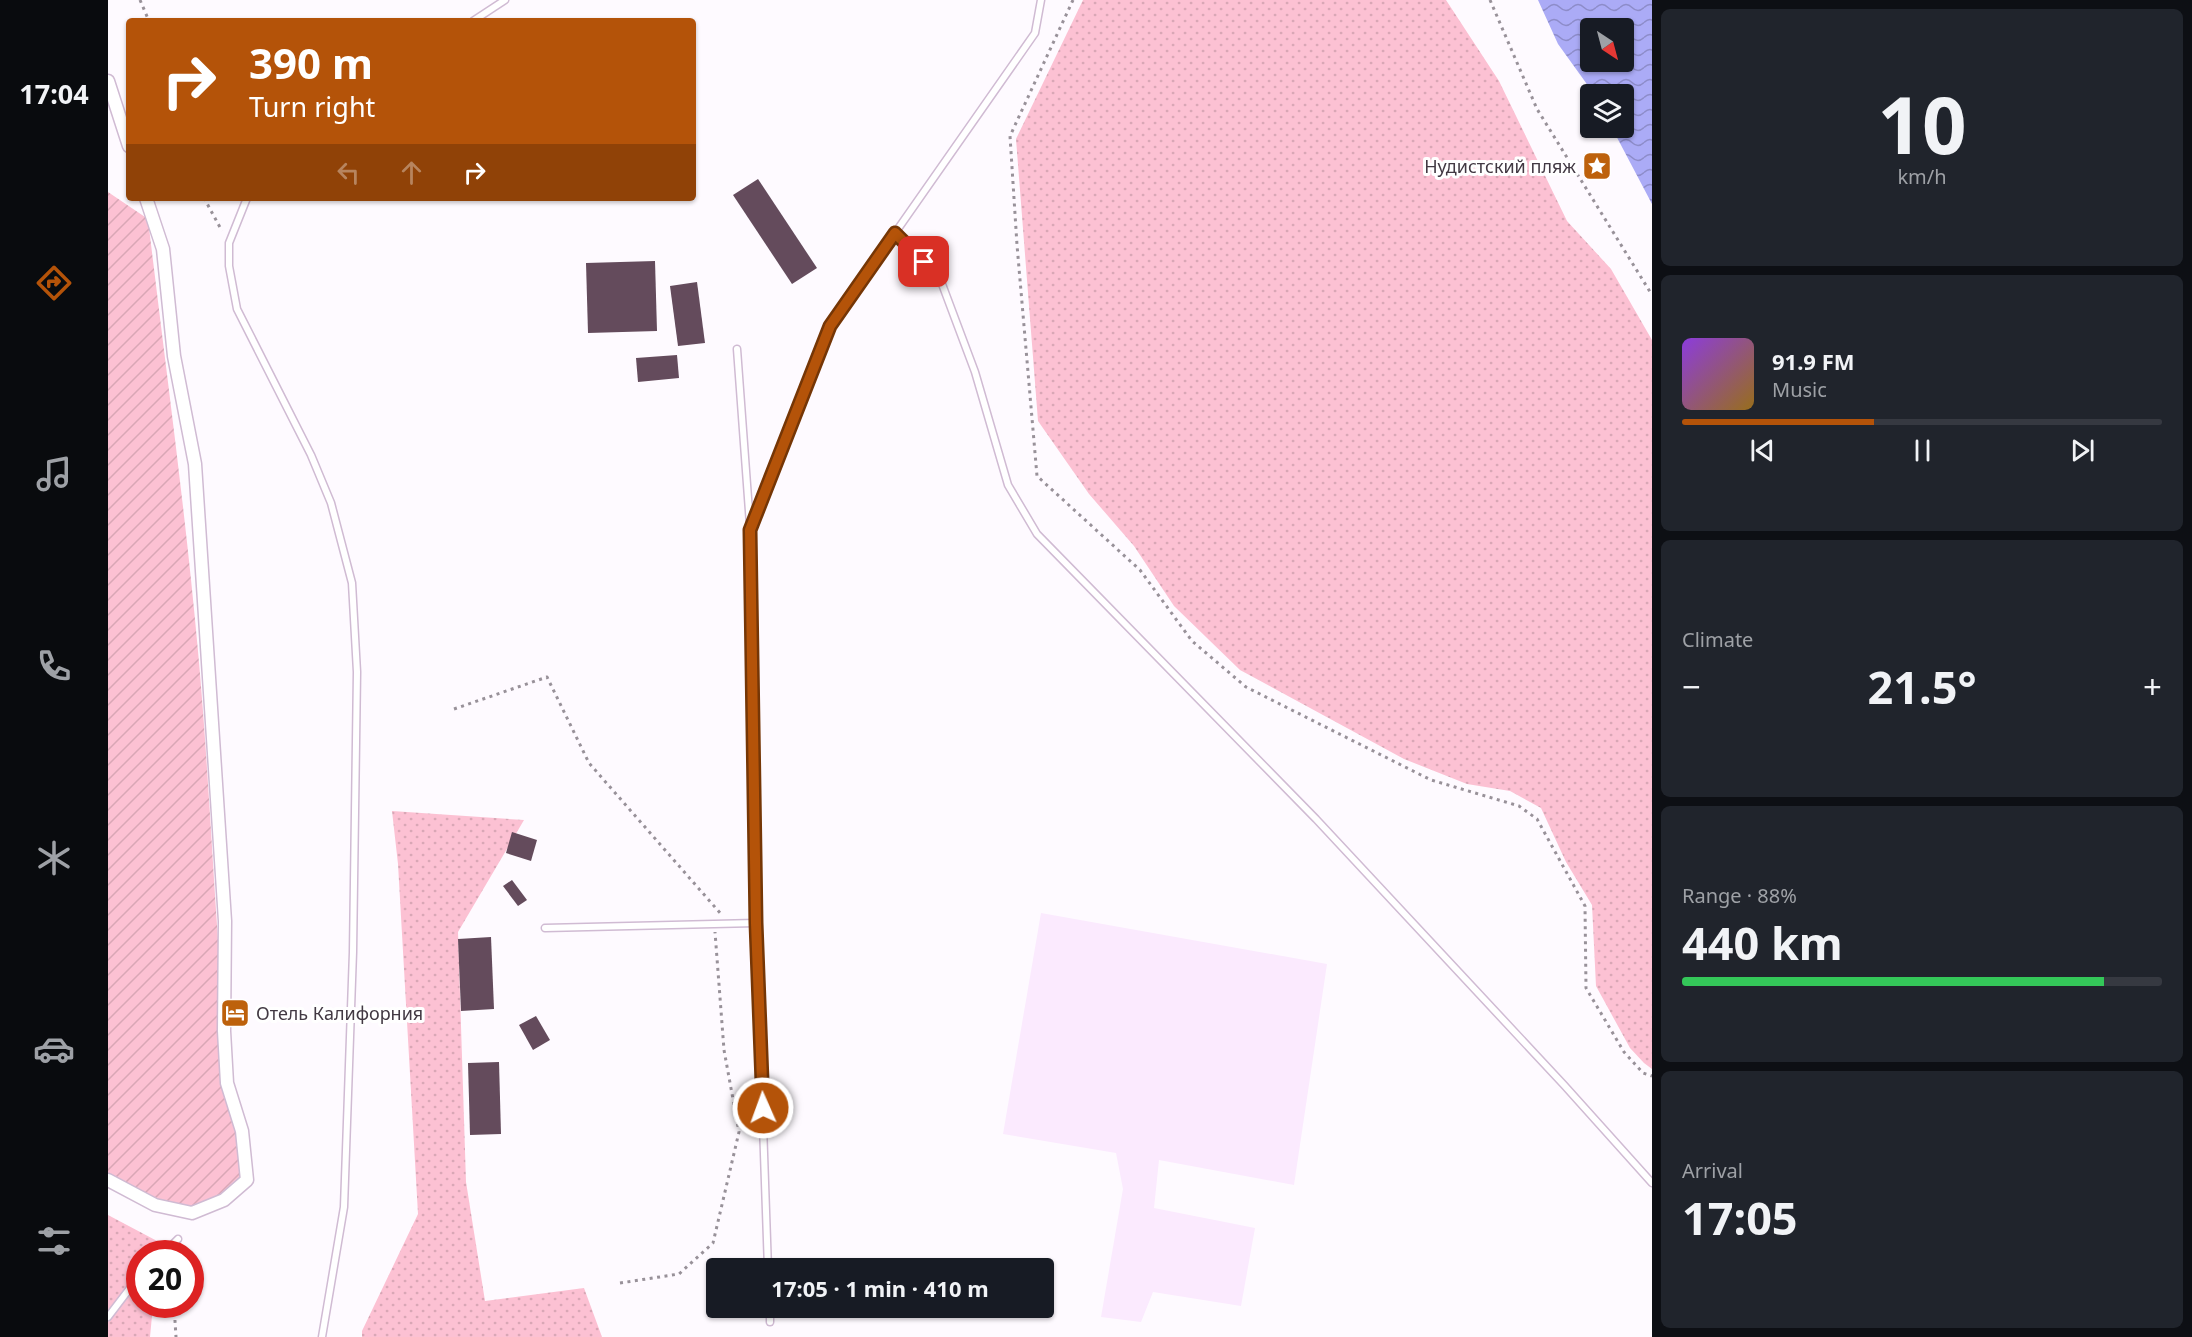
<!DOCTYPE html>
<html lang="en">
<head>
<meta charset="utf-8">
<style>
  body { margin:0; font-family:"Noto Sans",sans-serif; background:#20242c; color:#f1f3f6; height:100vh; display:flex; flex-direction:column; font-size:22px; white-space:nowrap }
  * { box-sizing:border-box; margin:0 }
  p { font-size:20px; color:#9ea1a6 }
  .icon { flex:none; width:33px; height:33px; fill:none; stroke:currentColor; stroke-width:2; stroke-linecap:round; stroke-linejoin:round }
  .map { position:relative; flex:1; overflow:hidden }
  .details { display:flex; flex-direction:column; gap:9px; padding:9px; background:#0d0f14; width:540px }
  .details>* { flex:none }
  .banner { position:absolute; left:18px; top:18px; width:570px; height:183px; border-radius:6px; box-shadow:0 2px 4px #0004; background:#b45309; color:#fff; overflow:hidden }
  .needle { width:39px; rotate:144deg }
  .controls { position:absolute; left:1472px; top:18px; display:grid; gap:12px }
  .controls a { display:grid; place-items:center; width:54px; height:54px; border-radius:6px; background:#171b24; box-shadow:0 2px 4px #0004; font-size:30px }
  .speed { position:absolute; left:18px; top:1240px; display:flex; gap:12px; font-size:30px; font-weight:700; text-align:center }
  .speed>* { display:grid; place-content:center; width:78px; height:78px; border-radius:50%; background:#171b24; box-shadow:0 2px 4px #0004; line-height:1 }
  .speed .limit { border:9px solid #d22; background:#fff; color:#111 }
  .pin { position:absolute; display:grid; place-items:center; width:51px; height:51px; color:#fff; margin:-26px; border-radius:12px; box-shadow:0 3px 9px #0006 }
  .me { position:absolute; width:66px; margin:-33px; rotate:358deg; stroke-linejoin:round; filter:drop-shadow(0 0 4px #0008) }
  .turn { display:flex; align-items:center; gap:21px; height:126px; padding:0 24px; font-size:27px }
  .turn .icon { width:78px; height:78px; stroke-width:2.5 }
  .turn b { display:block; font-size:42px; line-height:51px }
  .lanes { display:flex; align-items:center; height:57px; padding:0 24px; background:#0003; justify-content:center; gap:30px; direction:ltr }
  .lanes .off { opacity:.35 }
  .big { font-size:45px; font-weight:700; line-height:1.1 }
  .details .tile { flex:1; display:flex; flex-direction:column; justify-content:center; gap:9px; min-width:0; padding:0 21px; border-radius:9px; background:#20242c }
  .details .dial { align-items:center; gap:0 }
  .dial b { font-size:78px; line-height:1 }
  .song { display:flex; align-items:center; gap:18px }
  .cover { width:72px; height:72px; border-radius:9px; background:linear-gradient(135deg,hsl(270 70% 55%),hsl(40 70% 35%)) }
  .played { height:6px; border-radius:3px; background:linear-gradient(90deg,#b45309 40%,#363941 40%) }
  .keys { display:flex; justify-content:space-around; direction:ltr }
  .heat { display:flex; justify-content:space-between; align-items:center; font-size:33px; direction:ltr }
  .charge { height:9px; border-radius:4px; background:linear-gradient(90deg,#34c759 88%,#363941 0) }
  .trip { position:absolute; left:598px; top:1258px; width:348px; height:60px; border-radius:6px; background:#171b24; box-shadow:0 2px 4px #0004; font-weight:700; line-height:60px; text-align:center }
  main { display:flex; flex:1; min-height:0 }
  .tabs { display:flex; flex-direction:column; width:108px; justify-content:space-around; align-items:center; background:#090b0e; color:#9ea1a6 }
  .tabs .icon { width:42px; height:42px }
  .tabs .current { color:#b45309 }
  .tabs b { font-size:27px; color:#f1f3f6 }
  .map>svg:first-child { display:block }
  .built { fill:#fbeafe }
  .grass { fill:url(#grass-dots) }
  .garden { fill:url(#garden-furrows) }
  .water { fill:url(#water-waves); fill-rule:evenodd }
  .building { fill:#644b5c }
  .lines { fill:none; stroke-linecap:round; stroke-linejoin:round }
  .service-casing { stroke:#d0bbd3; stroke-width:9 }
  .minor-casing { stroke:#d0bbd3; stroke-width:15 }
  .path { stroke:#989199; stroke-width:3; stroke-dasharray:3 4.5; stroke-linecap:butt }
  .service { stroke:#fff; stroke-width:6 }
  .minor { stroke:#fff; stroke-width:12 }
  .route-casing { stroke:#753606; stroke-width:15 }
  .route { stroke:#b45309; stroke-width:10 }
  .labels { text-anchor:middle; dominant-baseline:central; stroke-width:6; stroke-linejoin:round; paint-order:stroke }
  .poi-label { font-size:18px; fill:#423943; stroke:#fff; text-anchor:end }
</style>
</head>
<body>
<main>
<nav class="tabs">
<b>17:04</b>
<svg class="icon current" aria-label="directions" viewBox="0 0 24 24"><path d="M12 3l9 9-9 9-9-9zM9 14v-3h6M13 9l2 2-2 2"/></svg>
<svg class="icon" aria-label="music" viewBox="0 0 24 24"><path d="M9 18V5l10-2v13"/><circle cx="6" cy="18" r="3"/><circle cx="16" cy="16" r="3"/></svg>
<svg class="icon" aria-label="phone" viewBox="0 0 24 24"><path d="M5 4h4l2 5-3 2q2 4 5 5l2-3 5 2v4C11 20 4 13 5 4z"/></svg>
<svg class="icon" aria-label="climate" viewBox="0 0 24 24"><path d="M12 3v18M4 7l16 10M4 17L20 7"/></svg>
<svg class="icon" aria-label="car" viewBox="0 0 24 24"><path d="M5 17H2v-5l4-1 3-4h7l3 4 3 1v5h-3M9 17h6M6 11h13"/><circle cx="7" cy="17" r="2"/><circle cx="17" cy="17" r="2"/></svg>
<svg class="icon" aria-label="filters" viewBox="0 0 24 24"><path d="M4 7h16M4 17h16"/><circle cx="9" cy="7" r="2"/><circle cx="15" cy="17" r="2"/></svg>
</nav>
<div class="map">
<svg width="1544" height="1337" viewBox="0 0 1544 1337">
  <defs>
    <pattern id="grass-dots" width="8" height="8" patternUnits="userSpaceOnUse" patternTransform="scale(1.5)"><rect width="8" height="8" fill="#fcc1d3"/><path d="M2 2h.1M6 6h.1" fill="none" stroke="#d9a7b6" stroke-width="1.8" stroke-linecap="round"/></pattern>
    <pattern id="garden-furrows" width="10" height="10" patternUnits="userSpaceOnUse" patternTransform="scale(1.5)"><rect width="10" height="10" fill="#fcc1d3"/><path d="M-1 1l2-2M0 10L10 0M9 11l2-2" fill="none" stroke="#d9a7b6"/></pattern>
    <pattern id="water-waves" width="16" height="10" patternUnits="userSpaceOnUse" patternTransform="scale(1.5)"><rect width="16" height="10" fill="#ababf6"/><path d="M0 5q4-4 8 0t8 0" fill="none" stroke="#8d8cc9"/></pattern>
  </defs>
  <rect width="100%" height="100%" fill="#fefaff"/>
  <polygon class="built" points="933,913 1219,964 1186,1185 1051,1160 1046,1208 1147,1228 1133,1306 1045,1292 1033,1322 993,1317 1015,1189 1008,1153 895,1134"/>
  <g class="grass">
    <polygon points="975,0 1338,0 1391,81 1459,221 1503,269 1544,340 1544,1069 1536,1063 1522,1048 1488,986 1484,905 1458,862 1433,808 1402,791 1359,784 1296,759 1132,670 1066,606 1026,546 981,494 930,421 908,139"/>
    <polygon points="284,811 416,820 350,932 358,1182 377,1301 476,1288 494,1337 254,1337 254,1331 310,1214 290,864"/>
    <polygon points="0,1215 51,1242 49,1254 32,1254 32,1305 45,1305 42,1337 0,1337"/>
  </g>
  <path class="garden" d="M0,192L40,219C57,363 77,507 90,651C106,826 108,1003 134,1177C120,1191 107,1203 88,1209C69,1215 18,1186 0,1176Z"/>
  <path class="water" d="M1430,0H1544V204L1504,128H1515V94H1486L1450,44ZM1482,28H1515V62H1482Z"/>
  <g class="building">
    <polygon points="650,179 709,268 684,284 625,195"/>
    <polygon points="547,261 549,331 480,333 478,263"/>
    <polygon points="589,282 597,343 570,346 562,286"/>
    <polygon points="569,355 571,378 530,382 528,358"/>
    <polygon points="404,832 429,840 423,861 398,853"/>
    <polygon points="404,880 419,900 410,906 395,886"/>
    <polygon points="383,937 386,1009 353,1011 350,939"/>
    <polygon points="428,1016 442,1040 425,1050 411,1025"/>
    <polygon points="391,1062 393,1134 362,1135 360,1063"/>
  </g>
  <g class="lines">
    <g class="service-casing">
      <g id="service">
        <polyline points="365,21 397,0"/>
        <polyline points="139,198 121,243 121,266 129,309 203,455 223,503 244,583 249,672 245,952 236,1207 214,1337"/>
        <polyline points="787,233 831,276 867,372 900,485 929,534 1208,819 1456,1085 1544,1183"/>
        <polyline points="629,349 642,525"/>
        <polyline points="437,928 648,923"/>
        <polyline points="55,1254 70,1239"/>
        <polyline points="660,1269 648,923 642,530 722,326 927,33 933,0"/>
        <polyline points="662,1308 662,1322"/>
        <polyline points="0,1317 32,1275"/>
      </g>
    </g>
    <g class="minor-casing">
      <g id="minor">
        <polyline points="0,81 21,146"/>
        <polyline points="0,1180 47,1205 84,1213 116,1200 139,1180 134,1131 119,1083 116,1031 117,921 87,464 66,356 55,249 38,198"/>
      </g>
    </g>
    <g class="path">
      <polyline points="32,0 41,21"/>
      <polyline points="965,0 902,136 909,245 929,476 1032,570 1084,641 1138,687 1323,780 1411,806 1429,819 1477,906 1478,988 1516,1052 1535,1073 1544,1076"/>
      <polyline points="1382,0 1429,109 1544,295"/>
      <polyline points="96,198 114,231"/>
      <polyline points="346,709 439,677 481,763 613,914"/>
      <polyline points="512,1283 571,1274 605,1243 631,1132 616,1050 607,932"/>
      <polyline points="66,1305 68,1337"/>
    </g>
    <use href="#service" class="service"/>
    <use href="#minor" class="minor"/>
  </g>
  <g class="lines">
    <g class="route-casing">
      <polyline id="route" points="655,1108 648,923 642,530 722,326 787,233 816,262"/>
    </g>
    <use href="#route" class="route"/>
  </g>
  <defs>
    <g id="sight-square" transform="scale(1.5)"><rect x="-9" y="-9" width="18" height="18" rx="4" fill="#bd610c" stroke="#fff"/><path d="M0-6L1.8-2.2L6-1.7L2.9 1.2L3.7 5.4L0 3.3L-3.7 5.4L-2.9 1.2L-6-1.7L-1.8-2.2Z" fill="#fff"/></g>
    <g id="hotel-square" transform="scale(1.5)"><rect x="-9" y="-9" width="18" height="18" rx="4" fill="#bd610c" stroke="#fff"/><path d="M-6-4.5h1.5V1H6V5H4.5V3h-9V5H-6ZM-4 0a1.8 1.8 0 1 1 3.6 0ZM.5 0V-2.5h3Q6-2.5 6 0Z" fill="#fff"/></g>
  </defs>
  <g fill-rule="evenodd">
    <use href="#sight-square" x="1489" y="166"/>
    <use href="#hotel-square" x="127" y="1013"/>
  </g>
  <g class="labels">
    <g class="poi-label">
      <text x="1468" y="166">Нудистский пляж</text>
      <text x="148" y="1013" text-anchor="start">Отель Калифорния</text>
    </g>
  </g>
</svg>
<div class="controls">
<a><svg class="needle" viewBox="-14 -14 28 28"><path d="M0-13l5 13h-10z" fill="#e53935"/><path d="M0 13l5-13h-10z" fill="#9ea1a6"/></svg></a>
<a><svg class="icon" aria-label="layers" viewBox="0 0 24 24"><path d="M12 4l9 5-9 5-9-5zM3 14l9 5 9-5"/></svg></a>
</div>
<div class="speed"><div class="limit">20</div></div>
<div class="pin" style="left:816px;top:262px;background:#d93025"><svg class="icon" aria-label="arrive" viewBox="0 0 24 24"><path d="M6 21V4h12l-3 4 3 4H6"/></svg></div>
<svg class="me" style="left:655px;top:1108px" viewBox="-20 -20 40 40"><circle r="17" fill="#b45309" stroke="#fff" stroke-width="3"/><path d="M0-11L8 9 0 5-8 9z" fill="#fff"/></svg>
<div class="trip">17:05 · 1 min · 410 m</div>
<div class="banner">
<div class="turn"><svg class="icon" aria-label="right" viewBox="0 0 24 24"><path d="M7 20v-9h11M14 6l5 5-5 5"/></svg><div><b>390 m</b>Turn right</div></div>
<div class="lanes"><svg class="icon off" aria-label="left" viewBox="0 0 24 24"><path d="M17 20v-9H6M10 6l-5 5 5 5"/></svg><svg class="icon off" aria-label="ahead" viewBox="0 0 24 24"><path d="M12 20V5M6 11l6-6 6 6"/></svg><svg class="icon" aria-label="right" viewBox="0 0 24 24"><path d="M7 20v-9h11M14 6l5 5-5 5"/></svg></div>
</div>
</div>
<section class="details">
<div class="tile dial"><b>10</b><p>km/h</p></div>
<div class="tile">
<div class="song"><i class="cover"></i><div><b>91.9 FM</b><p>Music</p></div></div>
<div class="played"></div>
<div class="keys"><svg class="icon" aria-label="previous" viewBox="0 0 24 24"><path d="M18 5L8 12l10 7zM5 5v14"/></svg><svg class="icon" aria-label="pause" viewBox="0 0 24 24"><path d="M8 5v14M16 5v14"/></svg><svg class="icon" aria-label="next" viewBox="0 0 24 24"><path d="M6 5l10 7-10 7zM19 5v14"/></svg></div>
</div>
<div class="tile"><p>Climate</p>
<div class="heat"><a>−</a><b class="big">21.5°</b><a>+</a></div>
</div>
<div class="tile"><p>Range · 88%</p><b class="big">440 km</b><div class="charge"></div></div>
<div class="tile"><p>Arrival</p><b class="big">17:05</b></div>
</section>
</main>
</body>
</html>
